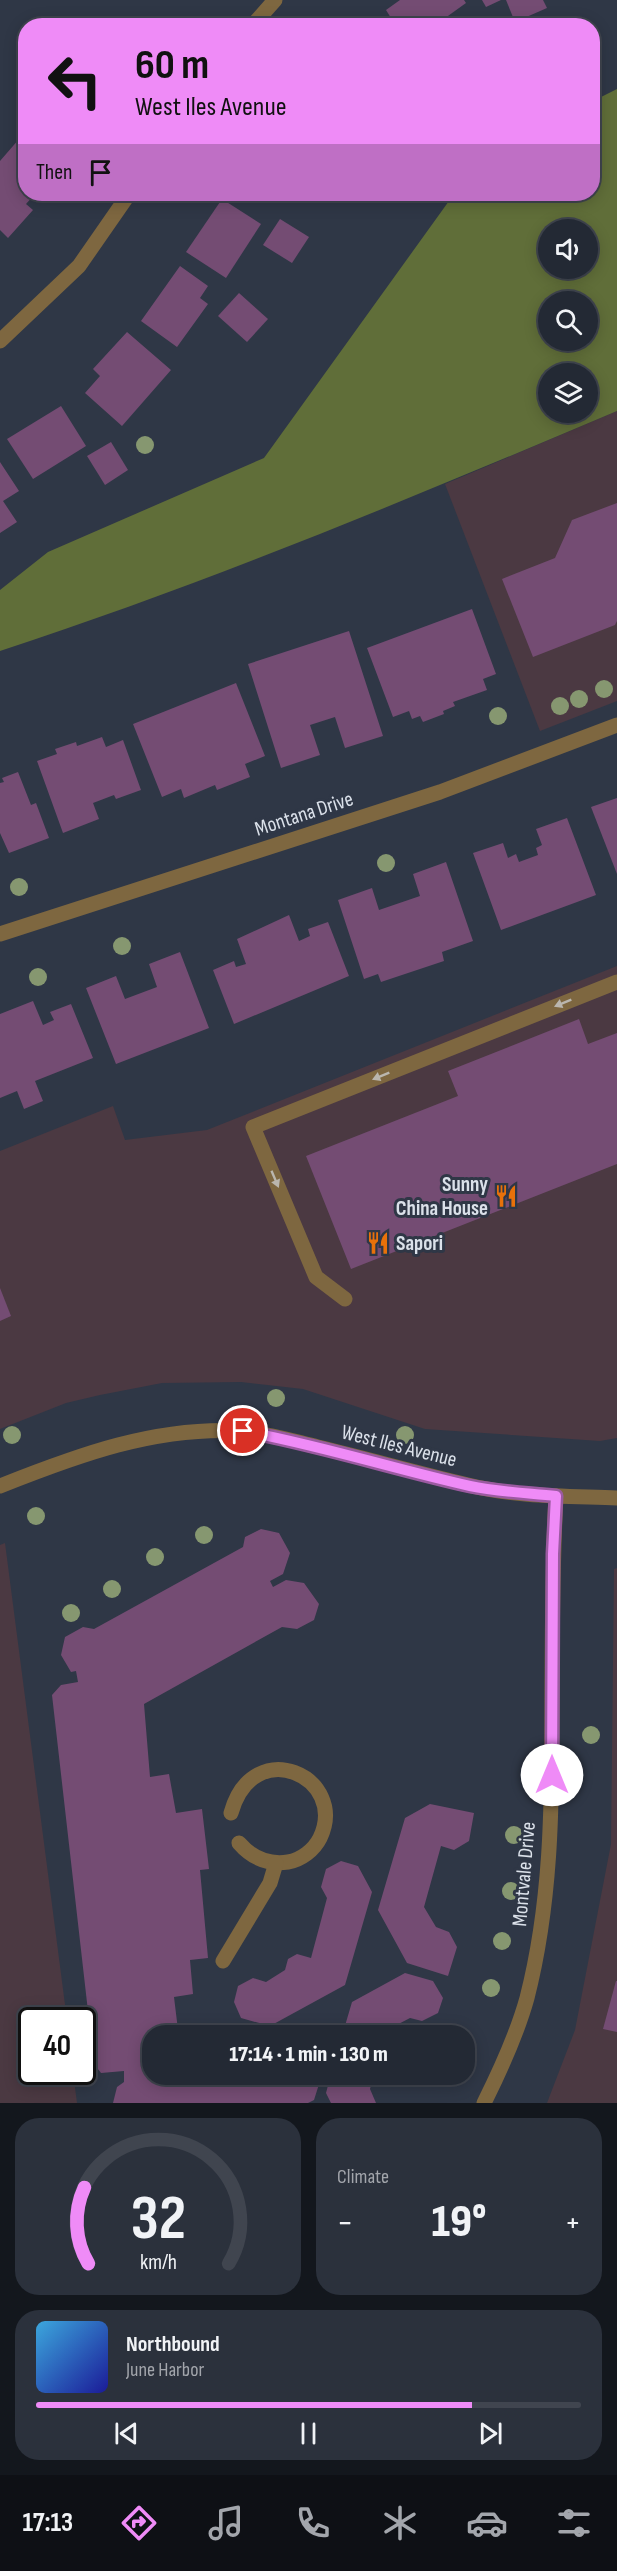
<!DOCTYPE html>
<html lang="en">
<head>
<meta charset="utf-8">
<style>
  body { margin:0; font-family:"Sofia Sans Condensed",sans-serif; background:#2b313c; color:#f1f3f6; height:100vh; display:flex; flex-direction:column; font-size:22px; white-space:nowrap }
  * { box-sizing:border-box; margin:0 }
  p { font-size:20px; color:#a3a6ac }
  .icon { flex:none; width:33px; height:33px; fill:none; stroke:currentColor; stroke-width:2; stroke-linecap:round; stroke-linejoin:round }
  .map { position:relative; height:2103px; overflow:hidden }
  .drawer { display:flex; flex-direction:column; gap:15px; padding:15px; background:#13171d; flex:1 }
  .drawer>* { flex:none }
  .top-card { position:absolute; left:18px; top:18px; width:582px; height:183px; border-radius:24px; box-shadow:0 3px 15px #0003,0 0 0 2px #40454f; background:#ef8bf7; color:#111; overflow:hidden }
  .buttons { position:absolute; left:538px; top:219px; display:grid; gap:12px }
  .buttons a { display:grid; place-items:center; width:60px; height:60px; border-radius:50%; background:#232934; box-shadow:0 3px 15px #0003,0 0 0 2px #40454f; font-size:30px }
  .speed { position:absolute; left:18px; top:2007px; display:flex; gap:12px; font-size:30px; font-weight:700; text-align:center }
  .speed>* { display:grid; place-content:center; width:78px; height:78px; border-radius:50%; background:#232934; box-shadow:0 3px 15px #0003,0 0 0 2px #40454f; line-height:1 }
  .speed .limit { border:3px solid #111; border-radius:9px; background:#fff; color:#111 }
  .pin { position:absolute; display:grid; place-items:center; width:51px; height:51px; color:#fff; margin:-26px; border:3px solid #fff; border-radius:50%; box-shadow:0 2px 6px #0007 }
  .me { position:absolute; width:66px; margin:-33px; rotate:0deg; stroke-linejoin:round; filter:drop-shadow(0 0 4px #0008) }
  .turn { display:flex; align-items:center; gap:21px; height:126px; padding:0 18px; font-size:27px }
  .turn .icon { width:78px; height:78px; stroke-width:2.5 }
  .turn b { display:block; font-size:42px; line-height:51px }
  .then { display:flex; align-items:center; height:57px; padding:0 18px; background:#0003; gap:12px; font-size:22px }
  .big { font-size:45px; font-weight:800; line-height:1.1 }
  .drawer .card { flex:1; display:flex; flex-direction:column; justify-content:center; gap:9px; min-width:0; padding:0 21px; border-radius:24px; background:#2b313c }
  .drawer .dial { align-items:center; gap:0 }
  .dial svg { height:156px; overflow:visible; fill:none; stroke:#40454f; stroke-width:7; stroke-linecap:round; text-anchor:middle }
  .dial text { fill:#f1f3f6; stroke:none }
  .song { display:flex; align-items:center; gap:18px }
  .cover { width:72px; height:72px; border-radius:9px; background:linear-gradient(135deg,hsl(200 70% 55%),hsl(240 70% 35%)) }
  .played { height:6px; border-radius:3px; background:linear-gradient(90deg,#ef8bf7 80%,#40454f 80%) }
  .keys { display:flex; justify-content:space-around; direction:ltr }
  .heat { display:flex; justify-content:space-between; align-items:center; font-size:33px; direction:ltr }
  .drawer .tiles { flex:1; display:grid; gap:15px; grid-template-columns:1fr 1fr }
  .card:last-child { grid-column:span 2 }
  .trip { position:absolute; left:142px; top:2025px; width:333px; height:60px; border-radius:24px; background:#232934; box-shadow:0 3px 15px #0003,0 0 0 2px #40454f; font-weight:800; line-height:60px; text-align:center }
  .tabs { display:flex; height:96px; justify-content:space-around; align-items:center; background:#0e1015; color:#a3a6ac }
  .tabs .icon { width:42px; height:42px }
  .tabs .selected { color:#ef8bf7 }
  .tabs b { font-size:27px; color:#f1f3f6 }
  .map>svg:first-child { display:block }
  .commercial { fill:#4b3942 }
  .forest { fill:#606e39; fill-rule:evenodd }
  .building { fill:#744c73 }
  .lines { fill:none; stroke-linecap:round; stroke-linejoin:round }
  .service { stroke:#7e6740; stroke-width:15 }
  .minor { stroke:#7e6740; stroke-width:15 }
  .tertiary { stroke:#7e6740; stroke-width:15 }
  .tree { fill:#869770 }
  .oneway { fill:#bab6ae }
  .route-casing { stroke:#9b5aa1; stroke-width:15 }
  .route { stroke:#ef8bf7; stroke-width:10 }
  .labels { text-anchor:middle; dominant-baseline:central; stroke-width:6; stroke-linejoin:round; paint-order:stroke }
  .street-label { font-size:21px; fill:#dbe1ea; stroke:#2f3746 }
  .poi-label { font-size:21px; font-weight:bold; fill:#dbe1ea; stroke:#2f3746; text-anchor:end }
</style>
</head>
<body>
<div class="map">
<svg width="617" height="2103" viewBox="0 0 617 2103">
  <rect width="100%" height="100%" fill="#2f3746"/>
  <g class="commercial">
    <polygon points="617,411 617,701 540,731 445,484"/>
    <polygon points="617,966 617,1438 600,1441 425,1429 303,1389 241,1382 162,1383 100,1395 66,1403 0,1429 0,1151 113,1106 125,1140 207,1130"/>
    <polygon points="5,1543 67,2020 32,2020 32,2072 73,2072 77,2103 0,2103 0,1545"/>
    <polygon points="617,1568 617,2103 547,2103 575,2030 611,1844 614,1569"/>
  </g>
  <path class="forest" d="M617,89V411C414,497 210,582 0,651V590L48,552L264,458L454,194H592L593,101ZM549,230H588V268H549ZM549,302H588V340H549ZM549,374H588V412H549Z"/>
  <g class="building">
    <polygon points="400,0 464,0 466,3 434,26 396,26 386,10"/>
    <polygon points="482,0 501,0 486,7"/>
    <polygon points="506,0 543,0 547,8 515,22"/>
    <polygon points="26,131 26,194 35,194 26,204 33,210 8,238 0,230 0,161"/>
    <polygon points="222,199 261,224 226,278 186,252"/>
    <polygon points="280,219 309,237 292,263 263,245"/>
    <polygon points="180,266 208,286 200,298 208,304 177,347 141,321"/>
    <polygon points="239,293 268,319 247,342 218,316"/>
    <polygon points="127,332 171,370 122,426 85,393 100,376 93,369"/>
    <polygon points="61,406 86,446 33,479 7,439"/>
    <polygon points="111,442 128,470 105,485 87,456"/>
    <polygon points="0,462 19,491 3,501 17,522 0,533"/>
    <polygon points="617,503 617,621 615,625 533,657 502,579 555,558 572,520"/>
    <polygon points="472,609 496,674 483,679 487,690 453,702 455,706 443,711 444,714 423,722 420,716 412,719 409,711 393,717 367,648"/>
    <polygon points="349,631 383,736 345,748 335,717 310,725 320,755 281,768 248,664"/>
    <polygon points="236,683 265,756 245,764 250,777 217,790 215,785 184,798 181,789 162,797 133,724"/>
    <polygon points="102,737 106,747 123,740 141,790 116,799 114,795 93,803 99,819 63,833 37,761 57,754 55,749 76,742 77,746"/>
    <polygon points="18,772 31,805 36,803 49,838 9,853 0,833 0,783 4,782 2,778"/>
    <polygon points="617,798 617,874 591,807"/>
    <polygon points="567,818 596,895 501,930 473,853 503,843 508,858 516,854 519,862 538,855 536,848 542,845 536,829"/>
    <polygon points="446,862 473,941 442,952 444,961 381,982 378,974 364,979 338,900 372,888 379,910 420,896 413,874"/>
    <polygon points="289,915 299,941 310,936 308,929 328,922 349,976 234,1024 213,970 234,961 236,967 246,964 237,939"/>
    <polygon points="180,952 209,1028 116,1064 86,988 116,976 125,999 157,987 149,964"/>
    <polygon points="33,1001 43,1025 54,1020 50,1012 71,1004 93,1058 35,1081 43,1101 24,1109 17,1091 0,1098 0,1014"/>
    <polygon points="579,1019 588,1044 617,1033 617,1164 351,1269 306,1156 458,1096 448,1071"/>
    <polygon points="0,1288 11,1316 0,1321"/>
    <polygon points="261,1529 279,1533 290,1553 283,1574 270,1581 273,1587 286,1580 304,1583 319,1604 314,1620 297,1629 282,1627 144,1704 150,1777 169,1774 176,1813 202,1809 209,1869 200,1870 208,1958 190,1960 193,1994 174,1997 178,2030 175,2036 153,2036 153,2074 315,2074 320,2081 314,2100 308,2103 113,2103 117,2087 124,2082 124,2071 101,2073 94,2064 52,1695 61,1685 78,1682 76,1671 71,1672 61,1655 65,1637 83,1627 94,1629 243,1547 245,1537"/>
    <polygon points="430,1804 474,1813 469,1841 454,1850 441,1846 424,1907 436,1927 449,1932 457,1947 448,1976 407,1963 378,1910 405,1818"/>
    <polygon points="341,1861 358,1866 372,1892 345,1985 270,2026 241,2018 234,2002 238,1986 253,1978 266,1982 285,1970 288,1959 297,1954 311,1958 327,1898 321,1887 326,1869"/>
    <polygon points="405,1973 433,1981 443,1998 438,2013 422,2021 410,2018 387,2030 385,2036 342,2036 352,2002"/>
    <polygon points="616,1981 617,1981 617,2032 603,2029"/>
    <polygon points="331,2074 374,2074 370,2089 376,2103 331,2103 326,2093"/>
  </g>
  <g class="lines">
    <g class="service">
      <polyline points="345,1299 316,1277 253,1127 617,982"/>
      <path d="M231,1813C253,1733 349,1777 320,1838C314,1850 301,1860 288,1862C268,1865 252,1858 239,1843"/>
      <polyline points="223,1961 270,1883 276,1863"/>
    </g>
    <g class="minor">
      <polyline points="252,26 275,0"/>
      <polyline points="0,341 79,266 129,194"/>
      <polyline points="0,934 440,792 617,725"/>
    </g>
    <g class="tertiary">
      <path d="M0,1486C78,1455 156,1426 242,1431C267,1433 293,1441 318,1447C368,1459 417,1473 468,1485C516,1497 568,1496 617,1498"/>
      <path d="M484,2103C501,2069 517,2034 527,1998C551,1904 552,1810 552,1714C552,1641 552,1568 556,1496"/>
    </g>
  </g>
  <g class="tree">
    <circle cx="145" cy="445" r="9"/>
    <circle cx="604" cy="689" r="9"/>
    <circle cx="579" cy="699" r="9"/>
    <circle cx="560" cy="706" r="9"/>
    <circle cx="498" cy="716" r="9"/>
    <circle cx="386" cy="863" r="9"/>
    <circle cx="19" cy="887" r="9"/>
    <circle cx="122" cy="946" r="9"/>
    <circle cx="38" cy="977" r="9"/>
    <circle cx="276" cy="1398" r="9"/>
    <circle cx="12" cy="1435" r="9"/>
    <circle cx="405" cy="1435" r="9"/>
    <circle cx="36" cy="1516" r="9"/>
    <circle cx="204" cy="1535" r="9"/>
    <circle cx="155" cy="1557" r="9"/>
    <circle cx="112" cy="1589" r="9"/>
    <circle cx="71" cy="1613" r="9"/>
    <circle cx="591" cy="1735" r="9"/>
    <circle cx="514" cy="1835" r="9"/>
    <circle cx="511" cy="1891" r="9"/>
    <circle cx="502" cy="1941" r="9"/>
    <circle cx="491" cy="1988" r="9"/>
  </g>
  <defs><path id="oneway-solid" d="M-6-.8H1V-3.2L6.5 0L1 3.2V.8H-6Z" transform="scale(1.5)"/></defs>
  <g class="oneway">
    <use href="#oneway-solid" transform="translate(563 1003) rotate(158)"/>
    <use href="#oneway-solid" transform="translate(381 1076) rotate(158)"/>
    <use href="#oneway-solid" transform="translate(275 1179) rotate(67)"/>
  </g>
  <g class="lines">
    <g class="route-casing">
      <path id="route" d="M243,1431C320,1445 394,1469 470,1486C498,1492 527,1493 556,1496L553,1554L552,1775"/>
    </g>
    <use href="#route" class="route"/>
  </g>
  <defs>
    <g id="restaurant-bare" transform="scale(1.8)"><path d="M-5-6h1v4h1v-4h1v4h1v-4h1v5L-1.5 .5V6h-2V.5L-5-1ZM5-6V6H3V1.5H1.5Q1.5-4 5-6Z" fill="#e8710a" stroke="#2f3746" stroke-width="2.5" paint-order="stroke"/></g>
  </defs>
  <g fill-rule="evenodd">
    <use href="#restaurant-bare" x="506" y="1196"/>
    <use href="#restaurant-bare" x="378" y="1243"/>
  </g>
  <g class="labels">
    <g class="street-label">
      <text transform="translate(304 814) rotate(-18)">Montana Drive</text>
      <text transform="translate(399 1446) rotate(14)">West Iles Avenue</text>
      <text transform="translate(524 1874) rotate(-85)">Montvale Drive</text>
    </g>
    <g class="poi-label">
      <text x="488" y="1184">Sunny<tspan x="488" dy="24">China House</tspan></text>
      <text x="396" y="1243" text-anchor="start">Sapori</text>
    </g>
  </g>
</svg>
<div class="buttons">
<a><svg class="icon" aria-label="sound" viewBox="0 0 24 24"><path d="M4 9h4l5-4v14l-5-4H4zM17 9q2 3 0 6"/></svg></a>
<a><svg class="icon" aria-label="search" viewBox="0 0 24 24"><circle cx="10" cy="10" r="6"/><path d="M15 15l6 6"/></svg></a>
<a><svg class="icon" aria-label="layers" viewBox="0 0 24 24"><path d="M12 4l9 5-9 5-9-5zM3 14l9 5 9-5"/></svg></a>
</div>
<div class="speed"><div class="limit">40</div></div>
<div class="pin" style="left:243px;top:1431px;background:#d93025"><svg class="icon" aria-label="arrive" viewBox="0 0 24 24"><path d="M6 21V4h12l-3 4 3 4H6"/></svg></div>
<svg class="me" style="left:552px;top:1775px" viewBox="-20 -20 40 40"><circle r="19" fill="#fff"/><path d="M0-13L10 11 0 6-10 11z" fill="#ef8bf7"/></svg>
<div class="trip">17:14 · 1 min · 130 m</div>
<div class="top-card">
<div class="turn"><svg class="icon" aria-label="left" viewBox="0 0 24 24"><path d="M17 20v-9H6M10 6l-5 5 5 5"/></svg><div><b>60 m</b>West Iles Avenue</div></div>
<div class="then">Then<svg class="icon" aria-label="arrive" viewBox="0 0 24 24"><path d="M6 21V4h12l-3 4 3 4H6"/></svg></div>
</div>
</div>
<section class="drawer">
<div class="tiles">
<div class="card dial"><svg viewBox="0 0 100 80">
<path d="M14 69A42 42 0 1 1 86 69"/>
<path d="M14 69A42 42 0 0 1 12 30" stroke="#ef8bf7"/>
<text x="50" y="56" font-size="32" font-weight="700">32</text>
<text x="50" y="72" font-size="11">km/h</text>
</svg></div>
<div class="card"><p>Climate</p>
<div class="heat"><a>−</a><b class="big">19°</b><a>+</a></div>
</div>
<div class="card">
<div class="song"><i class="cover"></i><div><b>Northbound</b><p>June Harbor</p></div></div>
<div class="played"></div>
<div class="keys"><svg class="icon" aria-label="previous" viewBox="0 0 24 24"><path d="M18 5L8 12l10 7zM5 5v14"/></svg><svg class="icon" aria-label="pause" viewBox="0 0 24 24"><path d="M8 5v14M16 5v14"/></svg><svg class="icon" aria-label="next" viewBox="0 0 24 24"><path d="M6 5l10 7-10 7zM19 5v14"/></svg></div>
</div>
</div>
</section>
<nav class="tabs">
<b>17:13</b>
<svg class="icon selected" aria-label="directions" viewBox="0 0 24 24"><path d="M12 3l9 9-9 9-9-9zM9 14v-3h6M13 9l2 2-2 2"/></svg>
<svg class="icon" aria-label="music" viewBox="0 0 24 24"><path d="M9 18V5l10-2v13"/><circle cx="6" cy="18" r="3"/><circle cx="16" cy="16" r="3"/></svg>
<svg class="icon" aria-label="phone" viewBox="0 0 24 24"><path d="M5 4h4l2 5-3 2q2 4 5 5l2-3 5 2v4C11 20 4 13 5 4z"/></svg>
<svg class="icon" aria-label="climate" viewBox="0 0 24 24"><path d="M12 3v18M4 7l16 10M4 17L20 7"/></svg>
<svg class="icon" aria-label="car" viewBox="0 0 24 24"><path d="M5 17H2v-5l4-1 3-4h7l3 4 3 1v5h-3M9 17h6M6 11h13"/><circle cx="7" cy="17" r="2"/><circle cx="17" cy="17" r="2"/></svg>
<svg class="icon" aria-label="filters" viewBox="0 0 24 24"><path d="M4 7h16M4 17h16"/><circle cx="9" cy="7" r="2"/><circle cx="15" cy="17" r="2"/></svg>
</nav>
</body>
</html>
